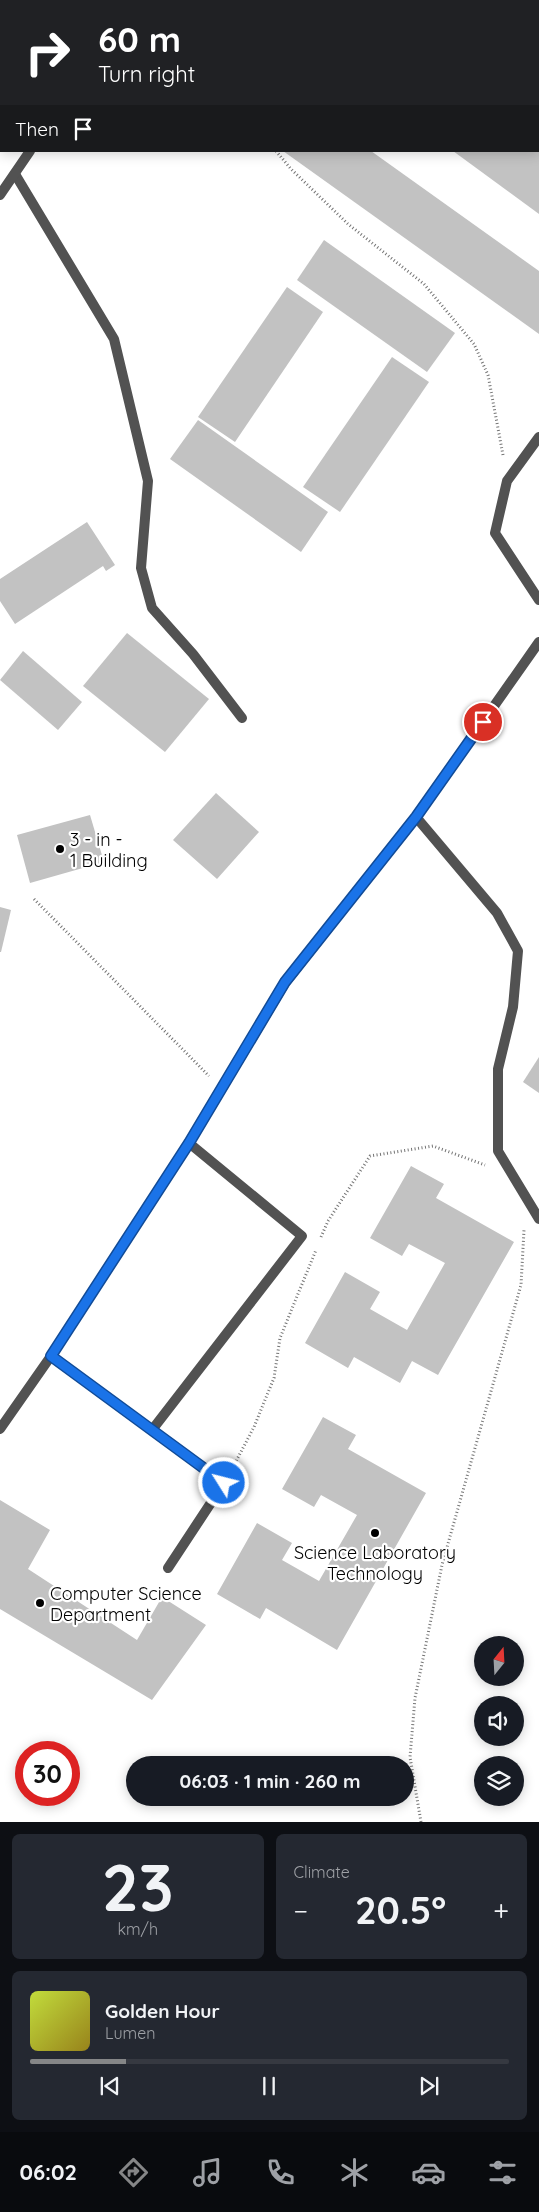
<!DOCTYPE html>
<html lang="en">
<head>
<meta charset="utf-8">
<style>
  body { margin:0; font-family:Quicksand,sans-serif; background:#242831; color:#f1f3f6; height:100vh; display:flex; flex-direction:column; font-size:19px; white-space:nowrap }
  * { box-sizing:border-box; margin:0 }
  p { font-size:16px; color:#9ea1a6 }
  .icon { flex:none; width:28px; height:28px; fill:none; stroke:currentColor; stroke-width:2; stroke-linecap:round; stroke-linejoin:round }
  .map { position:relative; height:1822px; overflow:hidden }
  .sheet { display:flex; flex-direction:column; gap:12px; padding:12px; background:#0d0f14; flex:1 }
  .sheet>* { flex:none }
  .banner { position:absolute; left:0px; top:0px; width:540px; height:152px; box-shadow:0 2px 12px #0003; background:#202124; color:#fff; overflow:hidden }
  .needle { width:32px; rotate:18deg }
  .buttons { position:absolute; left:474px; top:1636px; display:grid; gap:10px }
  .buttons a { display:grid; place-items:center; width:50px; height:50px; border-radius:50%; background:#171b24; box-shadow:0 2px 12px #0003; font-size:25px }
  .speed { position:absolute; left:15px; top:1741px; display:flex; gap:10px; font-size:25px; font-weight:700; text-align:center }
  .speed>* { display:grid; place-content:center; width:65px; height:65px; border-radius:50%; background:#171b24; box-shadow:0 2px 12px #0003; line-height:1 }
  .speed .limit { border:8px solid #d22; background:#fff; color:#111 }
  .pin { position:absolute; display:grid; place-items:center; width:42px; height:42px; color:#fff; margin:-21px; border:2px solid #fff; border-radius:50%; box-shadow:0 1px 5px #0007 }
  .me { position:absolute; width:55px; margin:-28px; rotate:306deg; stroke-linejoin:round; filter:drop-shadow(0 0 4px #0008) }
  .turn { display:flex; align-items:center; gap:18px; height:105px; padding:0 15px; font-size:22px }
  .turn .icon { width:65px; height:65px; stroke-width:2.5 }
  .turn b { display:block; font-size:35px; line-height:42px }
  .then { display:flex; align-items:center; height:48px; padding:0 15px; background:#0003; gap:10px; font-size:19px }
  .big { font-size:38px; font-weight:700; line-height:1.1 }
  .sheet .card { flex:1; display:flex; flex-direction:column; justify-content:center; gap:8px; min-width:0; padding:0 18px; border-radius:8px; background:#242831 }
  .sheet .dial { align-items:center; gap:0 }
  .dial b { font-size:65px; line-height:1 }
  .song { display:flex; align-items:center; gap:15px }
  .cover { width:60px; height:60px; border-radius:8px; background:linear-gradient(135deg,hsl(70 70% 55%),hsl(50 70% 35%)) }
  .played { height:5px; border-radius:2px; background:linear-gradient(90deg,#858687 20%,#363941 20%) }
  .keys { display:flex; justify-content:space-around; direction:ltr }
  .heat { display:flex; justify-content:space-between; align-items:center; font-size:28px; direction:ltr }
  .sheet .tiles { flex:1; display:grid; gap:12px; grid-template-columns:1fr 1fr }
  .card:last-child { grid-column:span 2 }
  .trip { position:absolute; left:126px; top:1756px; width:288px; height:50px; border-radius:25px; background:#171b24; box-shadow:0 2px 12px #0003; font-weight:700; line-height:50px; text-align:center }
  .tabs { display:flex; height:80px; justify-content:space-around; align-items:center; background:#090b0e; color:#9ea1a6 }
  .tabs .icon { width:35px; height:35px }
  .tabs .current { color:#858687 }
  .tabs b { font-size:22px; color:#f1f3f6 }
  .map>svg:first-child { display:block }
  .building { fill:#c2c2c2 }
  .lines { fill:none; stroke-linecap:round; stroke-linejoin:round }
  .path { stroke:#747474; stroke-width:3; stroke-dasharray:1 2.5; stroke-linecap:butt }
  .service { stroke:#525252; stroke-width:10 }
  .minor { stroke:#525252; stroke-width:10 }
  .route-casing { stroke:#114b97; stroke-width:12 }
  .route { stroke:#1a73e8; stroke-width:9 }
  .poi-dot { fill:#000; stroke:#fff; stroke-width:2 }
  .labels { text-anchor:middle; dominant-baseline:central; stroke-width:4.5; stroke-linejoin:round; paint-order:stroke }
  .poi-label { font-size:18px; fill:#000; stroke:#fff; text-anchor:start }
</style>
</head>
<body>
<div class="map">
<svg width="539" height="1822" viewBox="0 0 539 1822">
  <rect width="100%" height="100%" fill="#fff"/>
  <g class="building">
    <polygon points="283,151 371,151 539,271 539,334"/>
    <polygon points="453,151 539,152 539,214"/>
    <polygon points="324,240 455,333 427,372 297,280"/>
    <polygon points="287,287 323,312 235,442 198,417"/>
    <polygon points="392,357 429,382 340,512 303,487"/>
    <polygon points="198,420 328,512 301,552 170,459"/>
    <polygon points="87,522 115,565 106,571 103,566 15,624 0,601 0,579"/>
    <polygon points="127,633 209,699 165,752 83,686"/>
    <polygon points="23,651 82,702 58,730 0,680"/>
    <polygon points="216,793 259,832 217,879 173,840"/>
    <polygon points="90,815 104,862 30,883 17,835"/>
    <polygon points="0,907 11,910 1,952 0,952"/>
    <polygon points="539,1057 539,1093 523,1082"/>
    <polygon points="411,1166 444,1184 436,1198 514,1242 438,1375 412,1361 400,1383 354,1357 348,1368 305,1343 345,1272 380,1292 370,1309 407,1330 445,1263 409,1244 402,1256 370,1238"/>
    <polygon points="323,1417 356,1435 348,1449 426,1493 337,1650 266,1608 260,1619 217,1594 257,1523 292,1543 282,1560 319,1581 357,1515 321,1495 314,1507 282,1489"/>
    <polygon points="0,1500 50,1530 28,1569 137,1640 162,1597 206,1625 152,1700 0,1609"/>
  </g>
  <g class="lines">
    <g class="path">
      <polyline points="284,0 284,1"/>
      <polyline points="276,151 291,169 348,224 424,284 474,344 488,375 503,455"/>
      <polyline points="34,899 209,1076"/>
      <polyline points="321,1237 328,1221 370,1156 433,1146 485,1165"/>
      <polyline points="233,1467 254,1427 274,1378 280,1338 316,1250"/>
      <polyline points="421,1822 410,1757 415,1698 442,1565 521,1285 524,1230"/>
    </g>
    <g class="service">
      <polyline points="15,174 114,339 148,481 141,568 152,608 193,654 242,718"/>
      <polyline points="539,437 507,481 495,533 539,600"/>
      <polyline points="416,817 497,913 518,951 513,1007 498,1069 498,1151 539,1219"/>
    </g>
    <g class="minor">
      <polyline points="134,1 135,0"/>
      <polyline points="0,195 30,151"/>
      <polyline points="51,1356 224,1483 168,1568"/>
      <polyline points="0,1429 51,1356 189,1143 285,983 416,817 539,642"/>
      <polyline points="152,1430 302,1236 189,1143"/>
    </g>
  </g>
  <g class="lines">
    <g class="route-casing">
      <polyline id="route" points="224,1483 51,1356 189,1143 285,982 416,817 483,722"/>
    </g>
    <use href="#route" class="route"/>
  </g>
  <g class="poi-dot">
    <circle cx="60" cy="849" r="5"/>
    <circle cx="375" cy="1533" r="5"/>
    <circle cx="40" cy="1603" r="5"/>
  </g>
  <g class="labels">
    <g class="poi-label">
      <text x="70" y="839">3 - in -<tspan x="70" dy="21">1 Building</tspan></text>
      <text x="375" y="1552" text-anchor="middle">Science Laboratory<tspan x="375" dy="21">Technology</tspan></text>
      <text x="50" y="1593">Computer Science<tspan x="50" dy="21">Department</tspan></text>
    </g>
  </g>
</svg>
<div class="buttons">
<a><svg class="needle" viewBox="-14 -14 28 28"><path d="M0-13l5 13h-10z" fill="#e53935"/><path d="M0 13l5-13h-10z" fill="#9ea1a6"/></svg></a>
<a><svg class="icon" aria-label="sound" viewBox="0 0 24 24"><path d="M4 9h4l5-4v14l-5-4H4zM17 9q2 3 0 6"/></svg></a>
<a><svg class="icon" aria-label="layers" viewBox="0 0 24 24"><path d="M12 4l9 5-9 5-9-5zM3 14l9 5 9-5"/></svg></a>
</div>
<div class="speed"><div class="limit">30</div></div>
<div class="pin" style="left:483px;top:722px;background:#d93025"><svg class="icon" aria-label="arrive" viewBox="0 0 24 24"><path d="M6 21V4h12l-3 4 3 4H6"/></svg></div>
<svg class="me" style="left:224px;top:1483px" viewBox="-20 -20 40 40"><circle r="17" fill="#1a73e8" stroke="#fff" stroke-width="3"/><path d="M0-11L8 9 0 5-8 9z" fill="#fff"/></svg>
<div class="trip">06:03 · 1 min · 260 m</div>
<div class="banner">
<div class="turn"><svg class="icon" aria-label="right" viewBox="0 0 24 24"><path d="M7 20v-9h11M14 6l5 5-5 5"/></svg><div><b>60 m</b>Turn right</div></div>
<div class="then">Then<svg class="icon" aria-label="arrive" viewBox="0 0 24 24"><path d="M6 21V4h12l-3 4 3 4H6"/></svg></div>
</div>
</div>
<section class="sheet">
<div class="tiles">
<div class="card dial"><b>23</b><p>km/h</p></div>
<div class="card"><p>Climate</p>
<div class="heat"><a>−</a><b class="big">20.5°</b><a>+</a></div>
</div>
<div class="card">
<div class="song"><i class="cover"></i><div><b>Golden Hour</b><p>Lumen</p></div></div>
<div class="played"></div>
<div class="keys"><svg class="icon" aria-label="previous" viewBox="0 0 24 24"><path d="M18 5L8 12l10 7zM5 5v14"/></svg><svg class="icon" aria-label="pause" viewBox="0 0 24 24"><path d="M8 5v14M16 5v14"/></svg><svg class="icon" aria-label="next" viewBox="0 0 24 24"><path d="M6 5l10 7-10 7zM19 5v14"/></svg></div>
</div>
</div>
</section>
<nav class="tabs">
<b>06:02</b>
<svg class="icon current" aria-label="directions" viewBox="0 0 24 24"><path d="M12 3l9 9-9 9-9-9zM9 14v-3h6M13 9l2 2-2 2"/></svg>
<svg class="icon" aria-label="music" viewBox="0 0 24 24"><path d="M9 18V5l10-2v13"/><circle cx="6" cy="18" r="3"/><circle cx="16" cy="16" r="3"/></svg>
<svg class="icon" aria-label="phone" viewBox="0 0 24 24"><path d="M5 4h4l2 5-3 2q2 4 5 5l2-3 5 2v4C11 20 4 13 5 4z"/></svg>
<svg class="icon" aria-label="climate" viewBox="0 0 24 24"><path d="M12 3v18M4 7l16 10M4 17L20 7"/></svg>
<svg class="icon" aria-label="car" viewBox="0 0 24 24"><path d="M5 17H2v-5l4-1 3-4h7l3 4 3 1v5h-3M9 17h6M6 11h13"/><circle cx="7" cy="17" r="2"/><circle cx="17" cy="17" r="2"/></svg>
<svg class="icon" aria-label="filters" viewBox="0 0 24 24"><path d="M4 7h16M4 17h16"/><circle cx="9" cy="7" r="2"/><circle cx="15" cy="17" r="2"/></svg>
</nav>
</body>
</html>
